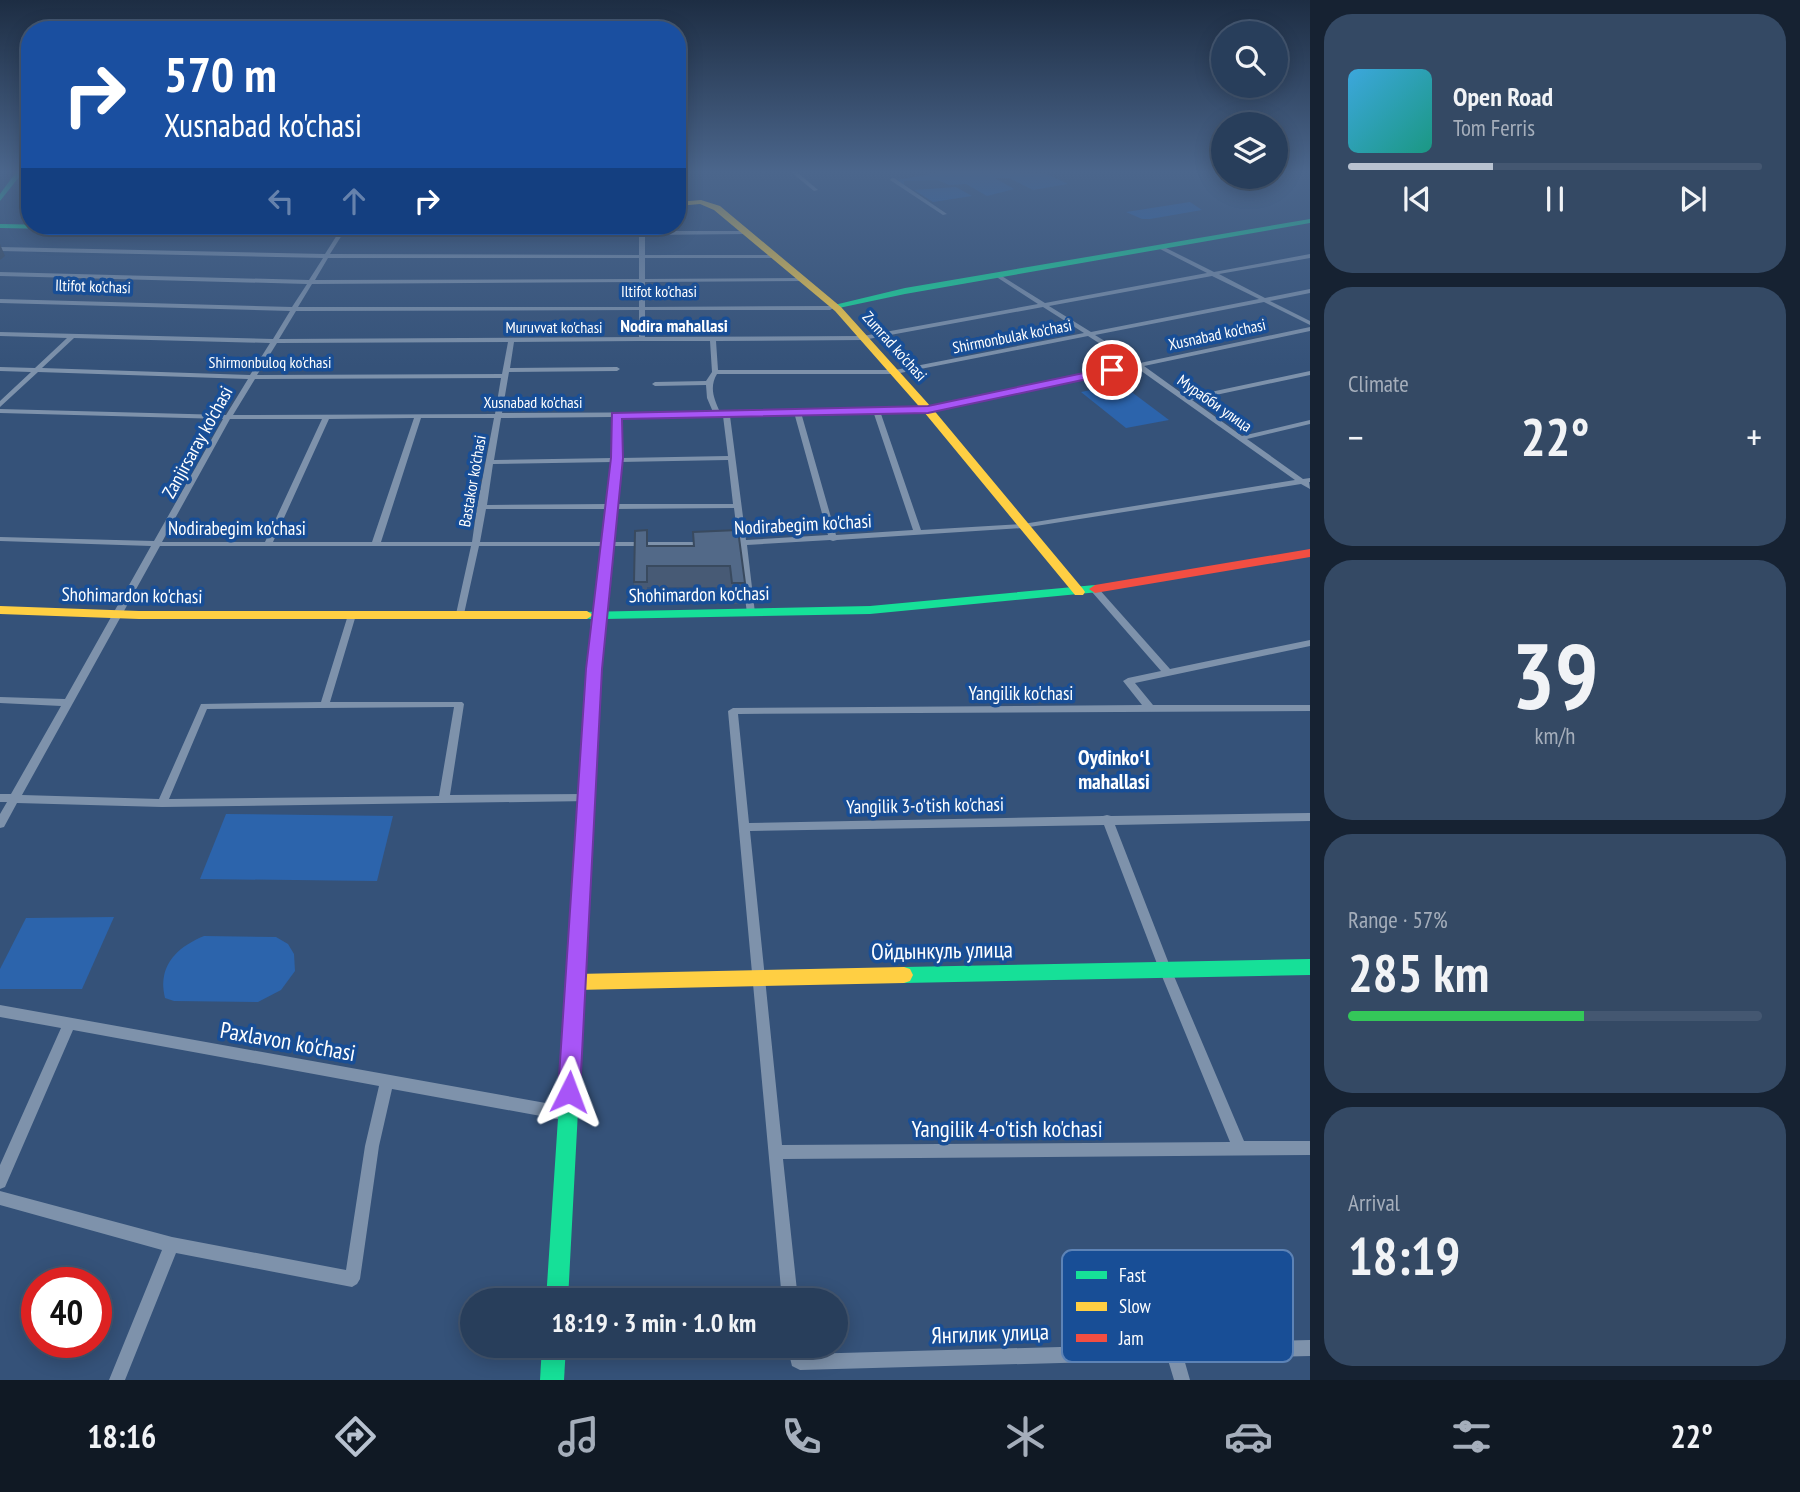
<!DOCTYPE html>
<html lang="en">
<head>
<meta charset="utf-8">
<style>
  body { margin:0; font-family:"PT Sans Narrow",sans-serif; background:#344964; color:#f1f3f6; height:100vh; display:flex; flex-direction:column; font-size:26px; white-space:nowrap }
  * { box-sizing:border-box; margin:0 }
  p { font-size:23px; color:#a5aebb }
  .icon { flex:none; width:38px; height:38px; fill:none; stroke:currentColor; stroke-width:2; stroke-linecap:round; stroke-linejoin:round }
  .map { position:relative; flex:1; overflow:hidden }
  .panel { display:flex; flex-direction:column; gap:14px; padding:14px; background:#162232; width:490px }
  .panel>* { flex:none }
  .banner { position:absolute; left:21px; top:21px; width:665px; height:214px; border-radius:28px; box-shadow:0 4px 18px #0003,0 0 0 2px #445771; background:#1a4fa0; color:#fff; overflow:hidden }
  .controls { position:absolute; left:1211px; top:21px; display:grid; gap:14px }
  .controls a { display:grid; place-items:center; width:77px; height:77px; border-radius:50%; background:#283e5b; box-shadow:0 4px 18px #0003,0 0 0 2px #445771; font-size:35px }
  .speed { position:absolute; left:21px; top:1267px; display:flex; gap:14px; font-size:35px; font-weight:700; text-align:center }
  .speed>* { display:grid; place-content:center; width:91px; height:91px; border-radius:50%; background:#283e5b; box-shadow:0 4px 18px #0003,0 0 0 2px #445771; line-height:1 }
  .speed .limit { border:10px solid #d22; background:#fff; color:#111 }
  .pin { position:absolute; display:grid; place-items:center; width:60px; height:60px; color:#fff; margin:-30px; border:4px solid #fff; border-radius:50%; box-shadow:0 2px 7px #0007 }
  .me { position:absolute; width:77px; margin:-38px; rotate:3deg; stroke-linejoin:round; filter:drop-shadow(0 0 5px #0008) }
  .turn { display:flex; align-items:center; gap:24px; height:147px; padding:0 28px; font-size:32px }
  .turn .icon { width:91px; height:91px; stroke-width:2.5 }
  .turn b { display:block; font-size:49px; line-height:60px }
  .lanes { display:flex; align-items:center; height:66px; padding:0 28px; background:#0003; justify-content:center; gap:35px; direction:ltr }
  .lanes .off { opacity:.35 }
  .big { font-size:52px; font-weight:800; line-height:1.1 }
  .panel .tile { flex:1; display:flex; flex-direction:column; justify-content:center; gap:10px; min-width:0; padding:0 24px; border-radius:28px; background:#344964 }
  .panel .dial { align-items:center; gap:0 }
  .dial b { font-size:91px; line-height:1 }
  .song { display:flex; align-items:center; gap:21px }
  .cover { width:84px; height:84px; border-radius:10px; background:linear-gradient(135deg,hsl(200 70% 55%),hsl(170 70% 35%)) }
  .played { height:7px; border-radius:4px; background:linear-gradient(90deg,#b8c2d0 35%,#445771 35%) }
  .keys { display:flex; justify-content:space-around; direction:ltr }
  .heat { display:flex; justify-content:space-between; align-items:center; font-size:38px; direction:ltr }
  .charge { height:10px; border-radius:5px; background:linear-gradient(90deg,#34c759 57%,#445771 0) }
  .trip { position:absolute; left:460px; top:1288px; width:388px; height:70px; border-radius:35px; background:#283e5b; box-shadow:0 4px 18px #0003,0 0 0 2px #445771; font-weight:800; line-height:70px; text-align:center }
  .dock { display:flex; height:112px; justify-content:space-around; align-items:center; background:#101924; color:#a5aebb }
  .dock .icon { width:49px; height:49px }
  .dock .active { color:#b8c2d0 }
  .dock b { font-size:32px; color:#f1f3f6 }
  main { display:flex; flex:1; min-height:0 }
  .map>svg:first-child { display:block }
  .green { fill:#2c64ac }
  .lines { fill:none; stroke-linecap:round; stroke-linejoin:round }
  .street { fill:#7e92ab; fill-rule:evenodd }
  .fast { fill:#16e098; fill-rule:evenodd }
  .slow { fill:#ffcf43; fill-rule:evenodd }
  .jam { fill:#f24e42; fill-rule:evenodd }
  .wall { fill:#475a75 }
  .shaded-wall { fill:#394a5f }
  .building { fill:#526988; stroke:#394a5f; stroke-width:2 }
  .route { fill:#a855f7; stroke:#6d37a1; stroke-width:2 }
  .labels { text-anchor:middle; dominant-baseline:central; stroke-width:7; stroke-linejoin:round; paint-order:stroke }
  .far-street-label { font-size:16px; fill:#fff; stroke:#184e96 }
  .far-neighbourhood-label { font-size:18px; font-weight:bold; fill:#fff; stroke:#184e96 }
  .street-label { font-size:19px; fill:#fff; stroke:#184e96 }
  .neighbourhood-label { font-size:21px; font-weight:bold; fill:#fff; stroke:#184e96 }
  .near-street-label { font-size:23px; fill:#fff; stroke:#184e96 }
  .key { fill:#184e96; stroke:#5d83b6; stroke-width:2 }
  .key-label { font-size:19px; fill:#fff }
</style>
</head>
<body>
<main>
<div class="map">
<svg width="1310" height="1380" viewBox="0 0 1310 1380">
  <rect width="100%" height="100%" fill="#355279"/>
  <g class="green">
    <polygon points="942,172 1044,173 1068,184 1033,190 1009,178 995,178 1014,189 987,196 966,184 949,185 937,180 904,181 904,185 897,180"/>
    <polygon points="956,187 972,196 933,202 914,190"/>
    <polygon points="1190,202 1202,210 1150,219 1142,219 1126,212"/>
    <polygon points="1121,384 1169,420 1126,428 1081,392"/>
    <polygon points="226,814 393,816 377,881 200,879"/>
    <polygon points="114,917 82,989 0,989 0,969 26,918"/>
    <path d="M204,936L276,937L288,944L294,954L295,971L281,990L258,1002L174,1001L165,998C157,966 177,947 204,936Z"/>
  </g>
  <g class="lines">
    <g class="street">
      <polygon points="791,172 797,172 818,190 814,191"/>
      <polygon points="892,178 894,178 947,214 943,215 890,180"/>
      <path d="M343,226H348L344,231H746L749,233L748,234L645,235V255H775L778,257L777,258H645V279L803,278L805,279V281L645,282V307L829,306L834,304L837,306L830,310H645V337L863,336L1038,304L995,276V274L997,273L1045,303L1207,273L1158,248V246L1160,245L1214,272L1310,254V258L1219,274L1265,298L1310,289V293L1270,301L1310,321V325L1264,302L1095,335L1140,363L1310,327V331L1144,366L1187,397L1310,371V375L1192,400L1242,436L1310,420V424L1247,439L1303,479L1310,478V482H1309L1310,489L1301,484L1023,528L837,540L833,541L830,540L747,545L755,613L751,616L747,613L738,546H728L724,544L728,542L738,541L734,508L615,509L611,542H703L707,544L703,546H610L602,615L598,618L594,615L602,546H479L464,614L460,617L456,614L471,546H160L22,795L159,799L201,704L321,702L348,615L352,612L356,615L330,702H462L464,704L450,795L586,794L590,795L591,798L590,801L162,807L17,803L4,827L0,828V814L7,802H0V794H11L61,706L0,703V697L65,699L151,546L0,541V537L154,541L223,419L0,413V409L226,415L248,379L38,372L0,407V401L31,372L0,371V367L35,368L67,338L0,336V332L273,339L290,311L0,303V299L292,307L307,284L0,276V272L309,280L323,258L0,251V247L325,254L337,235L211,232L208,230L211,228L339,231ZM342,235H639V255L330,254ZM328,258H639V279L315,280ZM1212,276L1259,299L1091,332L1049,306ZM639,282V307H298L312,284ZM1043,307L1084,333L895,370H718L716,341L863,340ZM639,310V337L279,339L296,311ZM1088,336L1133,365L928,408L798,412H720C714,399 709,387 717,374H895ZM74,338L270,343L250,375L42,368ZM640,341H710L712,372L706,381L655,382L652,384L655,386L706,385L707,398L713,412L502,413L509,372L617,371L620,369L617,367L510,368L514,342ZM508,342L502,374L257,375L277,343ZM1137,368L1295,480L1023,524L921,530L881,414L928,412ZM501,378L495,414L233,415L255,379ZM874,414L913,530L836,535L802,416ZM723,416L728,456L621,458L620,417ZM730,416H795L828,535L746,540ZM613,417V458L494,460L501,418ZM414,418L372,542H273L329,419ZM421,418H494L477,507L472,542H381ZM230,419H322L265,542H162ZM728,460L733,504H615L620,462ZM613,462L608,504L487,505L493,464ZM486,509H607L603,542H480ZM454,707L439,796L169,799L207,709Z"/>
      <path d="M1095,587L1098,588L1170,669L1310,640V646L1135,683L1153,705H1310V711L738,714L749,823L1103,816L1107,815L1111,816L1310,813V821L1115,825L1171,969L1244,1141H1310V1155L783,1159L798,1300H782L728,711L733,708L1142,705L1123,681L1128,678L1161,671L1092,592L1091,590L1092,588ZM1104,825L1159,969L1230,1142L782,1145L750,831Z"/>
      <polygon points="0,1005 568,1107 573,1109 575,1114 573,1119 568,1121 392,1089 379,1146 360,1279 357,1284 352,1287 176,1253 125,1380 109,1380 162,1250 0,1205 0,1191 172,1237 346,1270 365,1146 379,1086 73,1030 5,1187 0,1189 0,1165 61,1028 0,1017"/>
      <polygon points="1310,1340 1310,1356 1184,1359 1190,1380 1174,1380 1168,1360 800,1370 792,1366 787,1346 803,1346 805,1354"/>
    </g>
    <g class="fast">
      <polygon points="16,172 23,172 0,201 0,194"/>
      <polygon points="1310,219 1310,223 905,294 834,309 830,306 905,288"/>
      <polygon points="0,224 211,228 241,226 211,232 0,228"/>
      <polygon points="1095,585 1101,589 1099,592 870,614 604,619 568,1300 546,1300 591,619 582,618 581,615 582,612 870,606"/>
      <polygon points="1310,959 1310,975 904,983 898,981 895,975 898,969 904,967"/>
      <polygon points="542,1346 566,1346 564,1380 540,1380"/>
    </g>
    <g class="slow">
      <polygon points="701,200 720,206 841,307 932,408 1083,589 1085,592 1083,595 1075,595 924,412 835,311 714,210 700,204 677,206 677,202"/>
      <polygon points="241,226 515,226 511,228 245,228"/>
      <polygon points="0,606 139,611 587,611 593,615 587,619 139,619 0,614"/>
      <polygon points="904,967 910,969 913,975 910,981 904,983 576,990 570,988 567,982 570,976 576,974"/>
    </g>
    <polygon class="jam" points="1310,549 1310,557 1095,593 1089,589 1095,585"/>
  </g>
  <polygon class="wall" points="738,530 745,583 743,604 731,604 729,587 647,587 647,603 635,603 634,582 647,546 693,546 693,532"/>
  <polygon class="shaded-wall" points="0,244 5,256 0,260"/>
  <polygon class="building" points="647,530 647,546 694,546 693,532 738,530 745,583 732,583 730,566 647,566 647,582 634,582 635,531"/>
  <linearGradient id="sky" x2="0" y2="1"><stop stop-color="#1d2d43"/><stop offset="0.47" stop-color="#4b668c"/><stop offset="1" stop-color="#4b668c" stop-opacity="0"/></linearGradient>
  <rect width="1310" height="366" fill="url(#sky)"/>
  <polygon class="route" points="1112,367 1117,370 1115,373 928,413 622,419 623,458 602,669 580,1092 577,1099 569,1103 561,1099 558,1092 586,669 611,458 612,413 928,406"/>
  <g class="labels">
    <g class="far-street-label">
      <text transform="translate(93 286) rotate(2)">Iltifot ko'chasi</text>
      <text x="659" y="291">Iltifot ko'chasi</text>
      <text x="554" y="327">Muruvvat ko'chasi</text>
      <text transform="translate(1217 334) rotate(-12)">Xusnabad ko'chasi</text>
      <text transform="translate(1012 336) rotate(-11)">Shirmonbulak ko'chasi</text>
      <text transform="translate(895 346) rotate(48)">Zumrad ko'chasi</text>
      <text x="270" y="362">Shirmonbuloq ko'chasi</text>
      <text x="533" y="402">Xusnabad ko'chasi</text>
      <text transform="translate(1215 403) rotate(35)">Мурабби улица</text>
      <text transform="translate(472 481) rotate(-80)">Bastakor ko'chasi</text>
    </g>
    <g class="far-neighbourhood-label">
      <text x="674" y="325">Nodira mahallasi</text>
    </g>
    <g class="street-label">
      <text transform="translate(197 442) rotate(-61)">Zanjirsaray ko'chasi</text>
      <text transform="translate(803 524) rotate(-3)">Nodirabegim ko'chasi</text>
      <text x="237" y="528">Nodirabegim ko'chasi</text>
      <text transform="translate(699 594) rotate(-1)">Shohimardon ko'chasi</text>
      <text transform="translate(132 595) rotate(1)">Shohimardon ko'chasi</text>
      <text x="1021" y="693">Yangilik ko'chasi</text>
      <text transform="translate(925 805) rotate(-1)">Yangilik 3-o'tish ko'chasi</text>
    </g>
    <g class="neighbourhood-label">
      <text x="1114" y="757">Oydinkoʻl<tspan x="1114" dy="24">mahallasi</tspan></text>
    </g>
    <g class="near-street-label">
      <text transform="translate(942 950) rotate(-1)">Ойдынкуль улица</text>
      <text transform="translate(288 1041) rotate(10)">Paxlavon ko'chasi</text>
      <text x="1007" y="1128">Yangilik 4-o'tish ko'chasi</text>
      <text transform="translate(990 1333) rotate(-2)">Янгилик улица</text>
    </g>
  </g>
  <rect x="1062" y="1250" width="231" height="112" rx="10" class="key"/>
  <rect x="1076" y="1271" width="31" height="8" fill="#16e098"/>
  <rect x="1076" y="1302" width="31" height="9" fill="#ffcf43"/>
  <rect x="1076" y="1334" width="31" height="8" fill="#f24e42"/>
  <g class="key-label">
    <text x="1119" y="1282">Fast</text>
    <text x="1119" y="1313">Slow</text>
    <text x="1119" y="1345">Jam</text>
  </g>
</svg>
<div class="controls">
<a><svg class="icon" aria-label="search" viewBox="0 0 24 24"><circle cx="10" cy="10" r="6"/><path d="M15 15l6 6"/></svg></a>
<a><svg class="icon" aria-label="layers" viewBox="0 0 24 24"><path d="M12 4l9 5-9 5-9-5zM3 14l9 5 9-5"/></svg></a>
</div>
<div class="speed"><div class="limit">40</div></div>
<div class="pin" style="left:1112px;top:370px;background:#d93025"><svg class="icon" aria-label="arrive" viewBox="0 0 24 24"><path d="M6 21V4h12l-3 4 3 4H6"/></svg></div>
<svg class="me" style="left:569px;top:1092px" viewBox="-20 -20 40 40"><path d="M0-17L14 15 0 8-14 15z" fill="#a855f7" stroke="#fff" stroke-width="4"/></svg>
<div class="trip">18:19 · 3 min · 1.0 km</div>
<div class="banner">
<div class="turn"><svg class="icon" aria-label="right" viewBox="0 0 24 24"><path d="M7 20v-9h11M14 6l5 5-5 5"/></svg><div><b>570 m</b>Xusnabad ko'chasi</div></div>
<div class="lanes"><svg class="icon off" aria-label="left" viewBox="0 0 24 24"><path d="M17 20v-9H6M10 6l-5 5 5 5"/></svg><svg class="icon off" aria-label="ahead" viewBox="0 0 24 24"><path d="M12 20V5M6 11l6-6 6 6"/></svg><svg class="icon" aria-label="right" viewBox="0 0 24 24"><path d="M7 20v-9h11M14 6l5 5-5 5"/></svg></div>
</div>
</div>
<section class="panel">
<div class="tile">
<div class="song"><i class="cover"></i><div><b>Open Road</b><p>Tom Ferris</p></div></div>
<div class="played"></div>
<div class="keys"><svg class="icon" aria-label="previous" viewBox="0 0 24 24"><path d="M18 5L8 12l10 7zM5 5v14"/></svg><svg class="icon" aria-label="pause" viewBox="0 0 24 24"><path d="M8 5v14M16 5v14"/></svg><svg class="icon" aria-label="next" viewBox="0 0 24 24"><path d="M6 5l10 7-10 7zM19 5v14"/></svg></div>
</div>
<div class="tile"><p>Climate</p>
<div class="heat"><a>−</a><b class="big">22°</b><a>+</a></div>
</div>
<div class="tile dial"><b>39</b><p>km/h</p></div>
<div class="tile"><p>Range · 57%</p><b class="big">285 km</b><div class="charge"></div></div>
<div class="tile"><p>Arrival</p><b class="big">18:19</b></div>
</section>
</main>
<nav class="dock">
<b>18:16</b>
<svg class="icon active" aria-label="directions" viewBox="0 0 24 24"><path d="M12 3l9 9-9 9-9-9zM9 14v-3h6M13 9l2 2-2 2"/></svg>
<svg class="icon" aria-label="music" viewBox="0 0 24 24"><path d="M9 18V5l10-2v13"/><circle cx="6" cy="18" r="3"/><circle cx="16" cy="16" r="3"/></svg>
<svg class="icon" aria-label="phone" viewBox="0 0 24 24"><path d="M5 4h4l2 5-3 2q2 4 5 5l2-3 5 2v4C11 20 4 13 5 4z"/></svg>
<svg class="icon" aria-label="climate" viewBox="0 0 24 24"><path d="M12 3v18M4 7l16 10M4 17L20 7"/></svg>
<svg class="icon" aria-label="car" viewBox="0 0 24 24"><path d="M5 17H2v-5l4-1 3-4h7l3 4 3 1v5h-3M9 17h6M6 11h13"/><circle cx="7" cy="17" r="2"/><circle cx="17" cy="17" r="2"/></svg>
<svg class="icon" aria-label="filters" viewBox="0 0 24 24"><path d="M4 7h16M4 17h16"/><circle cx="9" cy="7" r="2"/><circle cx="15" cy="17" r="2"/></svg>
<b>22°</b>
</nav>
</body>
</html>
